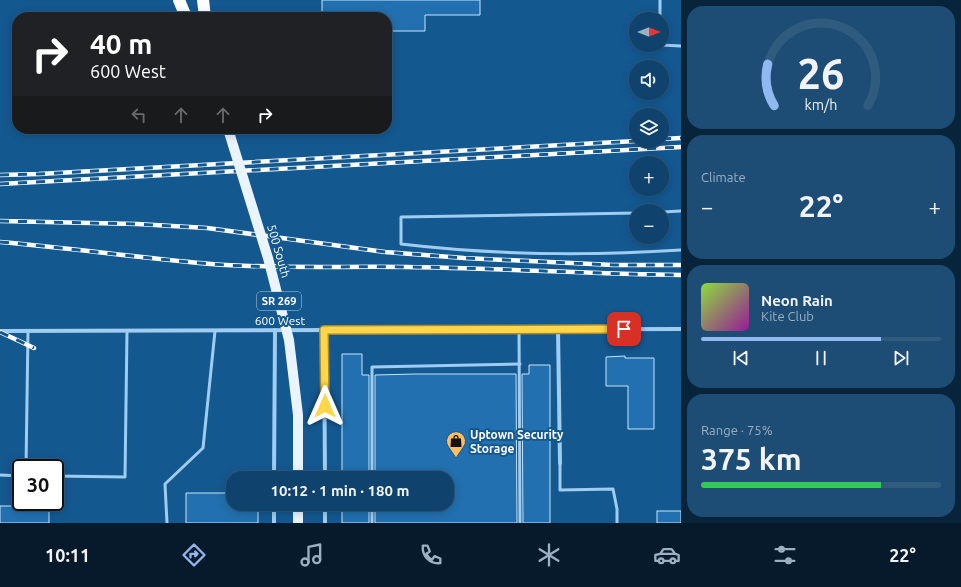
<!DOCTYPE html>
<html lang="en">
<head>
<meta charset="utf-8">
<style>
  body { margin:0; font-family:Ubuntu,sans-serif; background:#1d4d74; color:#f1f3f6; height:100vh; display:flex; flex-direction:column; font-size:15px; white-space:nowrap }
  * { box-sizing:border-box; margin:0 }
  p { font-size:13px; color:#9bb0c2 }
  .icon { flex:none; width:22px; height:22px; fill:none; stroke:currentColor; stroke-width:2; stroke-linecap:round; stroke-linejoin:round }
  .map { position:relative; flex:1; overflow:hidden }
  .panel { display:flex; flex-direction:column; gap:6px; padding:6px; background:#08243b; width:280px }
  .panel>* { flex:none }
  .banner { position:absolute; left:12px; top:12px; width:380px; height:122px; border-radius:16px; box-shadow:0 2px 10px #0003,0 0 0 1px #2f5b7f; background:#202124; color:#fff; overflow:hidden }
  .needle { width:26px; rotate:90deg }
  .controls { position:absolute; left:629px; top:12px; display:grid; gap:8px }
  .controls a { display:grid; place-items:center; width:40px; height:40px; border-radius:50%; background:#0f426c; box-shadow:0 2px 10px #0003,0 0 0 1px #2f5b7f; font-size:20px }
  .speed { position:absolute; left:12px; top:459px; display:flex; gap:8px; font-size:20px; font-weight:700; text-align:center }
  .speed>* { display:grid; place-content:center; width:52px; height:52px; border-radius:50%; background:#0f426c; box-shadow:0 2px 10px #0003,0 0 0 1px #2f5b7f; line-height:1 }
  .speed .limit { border:2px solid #111; border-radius:6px; background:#fff; color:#111 }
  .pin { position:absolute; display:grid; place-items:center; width:34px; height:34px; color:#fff; margin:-17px; border-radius:8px; box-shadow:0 2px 6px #0006 }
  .me { position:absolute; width:44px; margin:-22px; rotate:0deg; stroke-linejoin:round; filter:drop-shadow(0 0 3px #0008) }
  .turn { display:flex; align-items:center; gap:14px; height:84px; padding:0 12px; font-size:18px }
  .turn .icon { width:52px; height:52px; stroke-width:2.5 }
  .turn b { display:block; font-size:28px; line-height:34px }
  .lanes { display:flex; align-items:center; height:38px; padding:0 12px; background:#0003; justify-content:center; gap:20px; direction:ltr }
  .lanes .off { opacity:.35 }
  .big { font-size:30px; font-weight:700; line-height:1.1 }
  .panel .tile { flex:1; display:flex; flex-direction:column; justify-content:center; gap:6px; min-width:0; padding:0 14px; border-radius:16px; background:#1d4d74 }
  .panel .dial { align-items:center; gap:0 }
  .dial svg { height:104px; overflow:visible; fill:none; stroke:#2f5b7f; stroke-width:7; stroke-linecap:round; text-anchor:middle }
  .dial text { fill:#f1f3f6; stroke:none }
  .song { display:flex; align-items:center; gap:12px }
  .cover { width:48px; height:48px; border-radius:6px; background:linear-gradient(135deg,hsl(90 70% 55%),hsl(300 70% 35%)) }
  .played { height:4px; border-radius:2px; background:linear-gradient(90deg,#90b9f0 75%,#2f5b7f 75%) }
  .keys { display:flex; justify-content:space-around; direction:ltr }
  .heat { display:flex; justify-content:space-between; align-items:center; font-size:22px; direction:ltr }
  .charge { height:6px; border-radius:3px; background:linear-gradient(90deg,#34c759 75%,#2f5b7f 0) }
  .trip { position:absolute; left:226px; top:471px; width:228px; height:40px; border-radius:16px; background:#0f426c; box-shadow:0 2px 10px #0003,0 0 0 1px #2f5b7f; font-weight:700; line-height:40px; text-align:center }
  .dock { display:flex; height:64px; justify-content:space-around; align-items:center; background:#061a2b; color:#9bb0c2 }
  .dock .icon { width:28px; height:28px }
  .dock .active { color:#90b9f0 }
  .dock b { font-size:18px; color:#f1f3f6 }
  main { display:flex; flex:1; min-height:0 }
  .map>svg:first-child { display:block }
  .building { fill:#2270af; stroke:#c6e5fc }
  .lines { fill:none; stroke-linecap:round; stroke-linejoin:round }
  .lane { stroke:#9fcdf1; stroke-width:3 }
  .street { stroke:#9fcdf1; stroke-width:4 }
  .primary { stroke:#e9f4ff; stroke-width:10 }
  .highway { stroke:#fff; stroke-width:12 }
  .rail-casing { stroke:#fff; stroke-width:4.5 }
  .rail { stroke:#145890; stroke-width:3; stroke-dasharray:9; stroke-linecap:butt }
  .primary-bridge { stroke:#e9f4ff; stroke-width:10 }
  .route-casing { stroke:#a68a30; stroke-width:10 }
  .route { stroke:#ffd54a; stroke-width:7 }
  .labels { text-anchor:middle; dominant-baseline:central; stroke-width:4; stroke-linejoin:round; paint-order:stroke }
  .shield { fill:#145890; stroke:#b8cdde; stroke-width:1 }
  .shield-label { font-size:11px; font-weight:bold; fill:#fff }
  .street-label { font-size:12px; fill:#fff; stroke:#145890 }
  .poi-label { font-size:12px; font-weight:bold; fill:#fff; stroke:#145890; text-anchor:start }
</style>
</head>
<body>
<main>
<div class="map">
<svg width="681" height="523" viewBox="0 0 681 523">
  <rect width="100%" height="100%" fill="#145890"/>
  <g class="building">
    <polygon points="322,0 480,0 480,15 425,15 425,31 387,31 387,17 322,16"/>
    <polygon points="342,354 362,354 362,375 369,375 369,478 342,478"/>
    <polygon points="625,356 625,358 654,358 654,429 628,429 628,386 606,386 606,357"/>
    <polygon points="529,365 550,365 550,523 523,523 522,374 529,374"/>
    <polygon points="415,374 516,374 517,523 375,523 375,504 449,504 449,478 375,478 375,375"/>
    <polygon points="186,493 233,493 233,504 258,504 258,523 186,523"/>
    <rect x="342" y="504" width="27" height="19"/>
    <rect x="0" y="506" width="49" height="17"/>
    <rect x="657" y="511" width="24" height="12"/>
  </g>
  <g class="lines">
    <g class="lane">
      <polyline points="660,19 660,0"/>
      <polyline points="660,45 681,46"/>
      <polyline points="662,212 681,211"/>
      <path d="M636,213L401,217V244C494,255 588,256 681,250"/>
      <polyline points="519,330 520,523"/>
      <polyline points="560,463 560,490 613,489 617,509 617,523"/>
      <polyline points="26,468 28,331"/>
      <polyline points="0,475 21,476"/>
      <polyline points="55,476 125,477 127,331"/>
      <polyline points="372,478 372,367 520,364"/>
      <polyline points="372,504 372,523"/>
      <polyline points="167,523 165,484 203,448 215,331"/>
    </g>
    <g class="street">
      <polyline points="558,329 560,463"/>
      <polyline points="324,330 325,478"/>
      <polyline points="0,331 681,329"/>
      <polyline points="274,478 275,330"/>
      <polyline points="325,504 325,523"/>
      <polyline points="274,523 274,504"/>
    </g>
    <polyline class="primary" points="298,504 298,523"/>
    <g class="highway">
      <polyline points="179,0 186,17"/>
      <polyline points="203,0 205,17"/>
    </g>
    <g class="rail-casing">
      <g id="rail">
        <polyline points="662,139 681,138"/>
        <polyline points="0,175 39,174 636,141"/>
        <polyline points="0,184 681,147"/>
        <polyline points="0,221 137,224 207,228 385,252 464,258 613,265 681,265"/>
        <path d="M0,242C70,248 141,258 211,264C277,269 342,266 407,267C498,268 590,274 681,275"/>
        <polyline points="0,332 34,348"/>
      </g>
    </g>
    <use href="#rail" class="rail"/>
    <polyline class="primary-bridge" points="228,129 268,258 289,340 298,415 298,478"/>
  </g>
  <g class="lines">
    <g class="route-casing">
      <polyline id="route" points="325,406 324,330 624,329"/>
    </g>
    <use href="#route" class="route"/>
  </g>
  <defs>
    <g id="shop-pin" transform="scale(1)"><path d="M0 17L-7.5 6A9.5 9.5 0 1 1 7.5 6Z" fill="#ffbf5f" stroke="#145890"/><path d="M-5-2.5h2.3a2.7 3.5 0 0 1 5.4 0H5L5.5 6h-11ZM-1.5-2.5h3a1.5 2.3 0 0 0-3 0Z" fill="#111"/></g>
  </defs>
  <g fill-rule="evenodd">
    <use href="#shop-pin" x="456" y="441"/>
  </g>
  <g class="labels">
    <rect class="shield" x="257" y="292" width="44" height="18" rx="3"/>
    <g class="shield-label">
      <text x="279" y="301">SR 269</text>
    </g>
    <g class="street-label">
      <text transform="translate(279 251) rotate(74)">500 South</text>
      <text x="280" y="320">600 West</text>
    </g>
    <g class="poi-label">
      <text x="470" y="434">Uptown Security<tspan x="470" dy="14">Storage</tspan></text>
    </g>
  </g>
</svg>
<div class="controls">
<a><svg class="needle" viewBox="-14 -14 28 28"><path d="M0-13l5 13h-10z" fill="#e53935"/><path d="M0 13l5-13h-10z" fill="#9bb0c2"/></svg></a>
<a><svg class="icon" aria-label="sound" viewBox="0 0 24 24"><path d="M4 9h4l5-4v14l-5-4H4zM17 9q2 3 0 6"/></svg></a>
<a><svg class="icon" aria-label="layers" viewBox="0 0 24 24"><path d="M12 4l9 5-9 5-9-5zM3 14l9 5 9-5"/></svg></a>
<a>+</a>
<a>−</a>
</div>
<div class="speed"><div class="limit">30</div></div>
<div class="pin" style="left:624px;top:329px;background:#d93025"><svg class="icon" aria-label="arrive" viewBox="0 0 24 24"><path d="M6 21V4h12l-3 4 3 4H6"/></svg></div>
<svg class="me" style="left:325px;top:406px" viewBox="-20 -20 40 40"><path d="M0-17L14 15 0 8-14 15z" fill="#ffd54a" stroke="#fff" stroke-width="4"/></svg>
<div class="trip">10:12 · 1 min · 180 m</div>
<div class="banner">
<div class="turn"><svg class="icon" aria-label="right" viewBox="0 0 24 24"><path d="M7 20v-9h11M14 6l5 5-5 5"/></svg><div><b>40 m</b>600 West</div></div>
<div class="lanes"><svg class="icon off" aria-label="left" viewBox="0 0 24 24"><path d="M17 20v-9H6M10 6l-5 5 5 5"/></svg><svg class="icon off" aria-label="ahead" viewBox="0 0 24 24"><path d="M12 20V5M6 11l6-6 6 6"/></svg><svg class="icon off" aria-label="ahead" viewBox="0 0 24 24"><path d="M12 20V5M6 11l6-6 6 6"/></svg><svg class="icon" aria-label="right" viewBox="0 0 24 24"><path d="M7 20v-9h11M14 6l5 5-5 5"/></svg></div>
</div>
</div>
<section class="panel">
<div class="tile dial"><svg viewBox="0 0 100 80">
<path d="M14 69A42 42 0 1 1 86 69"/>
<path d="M14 69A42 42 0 0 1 9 37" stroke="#90b9f0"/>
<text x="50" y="56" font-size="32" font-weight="700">26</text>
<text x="50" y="72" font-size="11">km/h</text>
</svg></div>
<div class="tile"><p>Climate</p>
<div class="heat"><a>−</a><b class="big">22°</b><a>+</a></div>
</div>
<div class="tile">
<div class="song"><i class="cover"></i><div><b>Neon Rain</b><p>Kite Club</p></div></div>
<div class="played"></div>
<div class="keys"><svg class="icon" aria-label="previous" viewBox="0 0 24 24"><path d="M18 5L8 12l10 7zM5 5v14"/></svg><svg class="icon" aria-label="pause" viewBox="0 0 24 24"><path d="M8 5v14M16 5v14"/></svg><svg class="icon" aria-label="next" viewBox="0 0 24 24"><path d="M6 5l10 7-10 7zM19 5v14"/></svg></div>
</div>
<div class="tile"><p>Range · 75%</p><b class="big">375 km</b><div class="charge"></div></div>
</section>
</main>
<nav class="dock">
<b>10:11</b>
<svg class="icon active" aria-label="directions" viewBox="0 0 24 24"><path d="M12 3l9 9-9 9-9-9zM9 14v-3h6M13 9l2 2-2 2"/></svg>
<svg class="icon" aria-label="music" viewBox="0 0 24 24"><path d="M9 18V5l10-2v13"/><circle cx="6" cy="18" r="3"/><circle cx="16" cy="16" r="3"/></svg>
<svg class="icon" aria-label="phone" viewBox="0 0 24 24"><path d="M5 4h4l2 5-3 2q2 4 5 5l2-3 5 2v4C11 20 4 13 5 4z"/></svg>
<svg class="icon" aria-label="climate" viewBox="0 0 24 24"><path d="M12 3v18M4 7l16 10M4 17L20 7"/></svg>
<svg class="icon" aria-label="car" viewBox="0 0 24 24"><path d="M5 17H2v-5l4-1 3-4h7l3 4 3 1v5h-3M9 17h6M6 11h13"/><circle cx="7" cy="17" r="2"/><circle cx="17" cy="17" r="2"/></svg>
<svg class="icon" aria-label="filters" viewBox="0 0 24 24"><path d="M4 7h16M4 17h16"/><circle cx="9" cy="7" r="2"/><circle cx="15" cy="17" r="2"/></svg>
<b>22°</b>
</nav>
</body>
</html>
